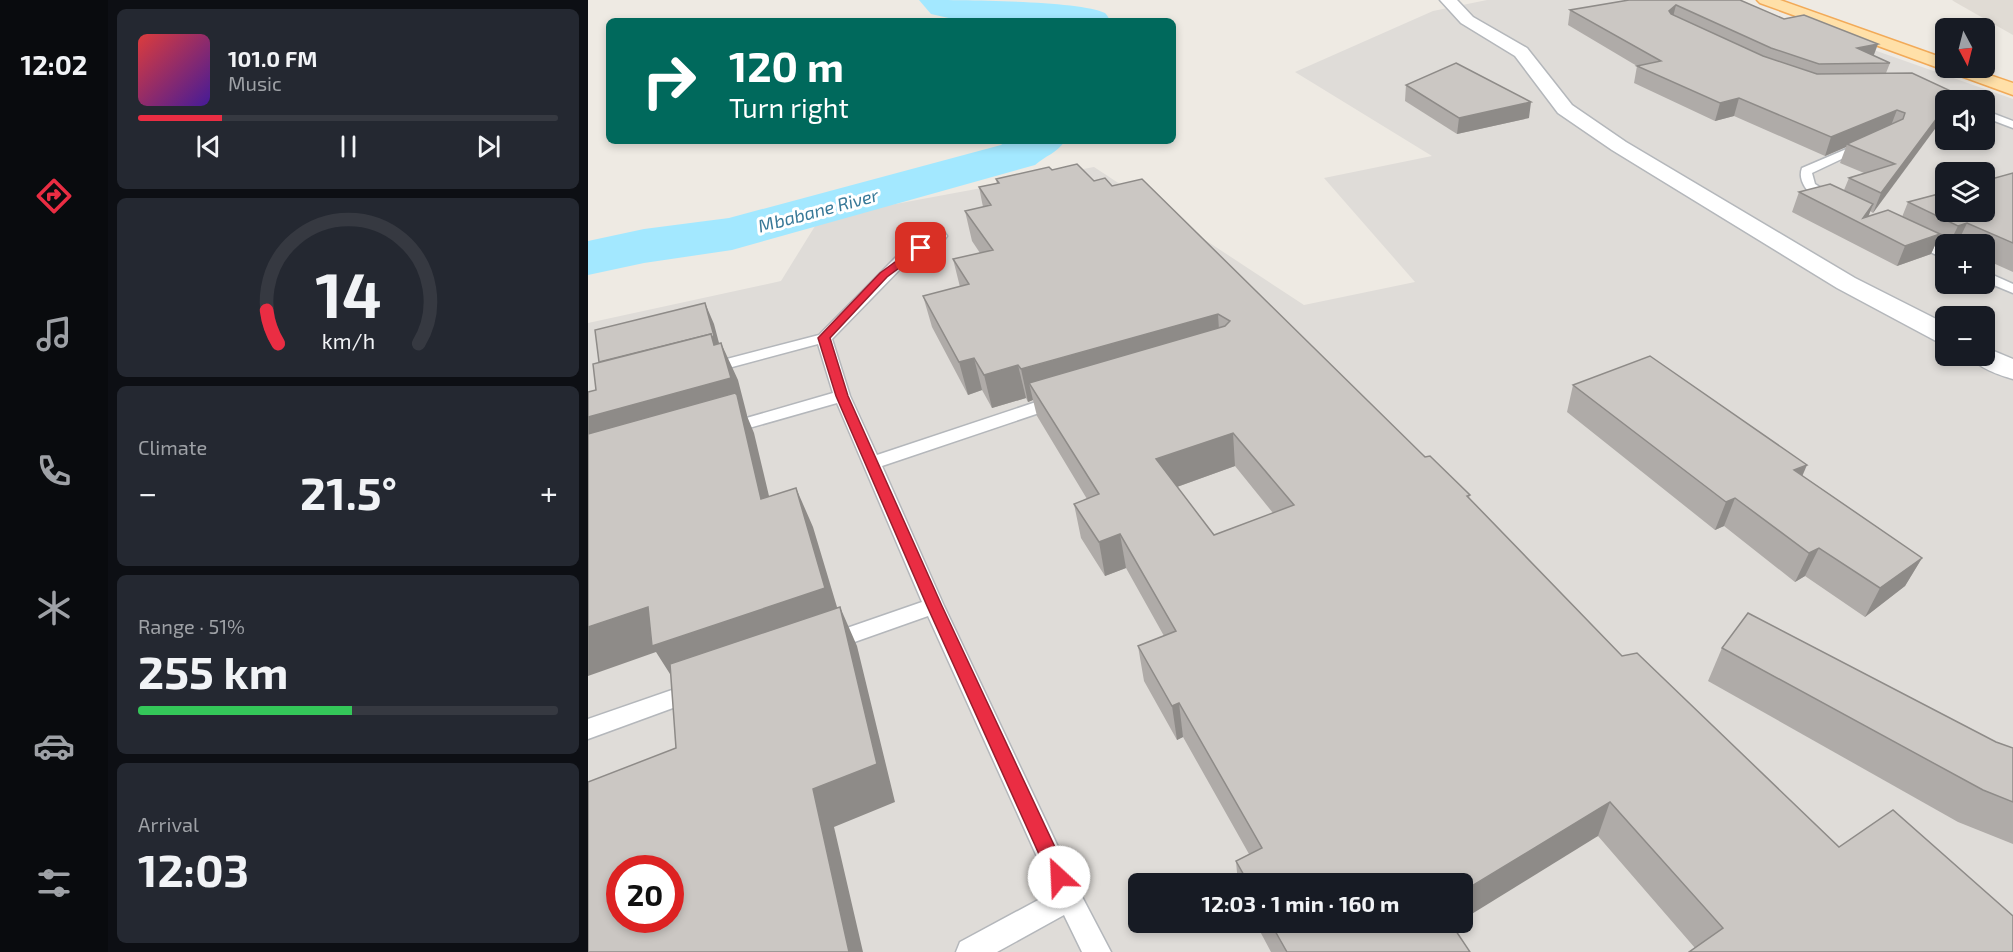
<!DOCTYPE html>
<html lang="en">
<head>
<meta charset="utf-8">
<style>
  body { margin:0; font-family:"Exo 2",sans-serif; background:#242831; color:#f1f3f6; height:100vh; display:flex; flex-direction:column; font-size:22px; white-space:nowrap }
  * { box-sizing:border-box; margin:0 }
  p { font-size:20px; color:#9ea1a6 }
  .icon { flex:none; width:33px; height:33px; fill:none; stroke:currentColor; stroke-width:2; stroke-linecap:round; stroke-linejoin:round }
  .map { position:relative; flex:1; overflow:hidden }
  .drawer { display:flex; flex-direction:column; gap:9px; padding:9px; background:#0d0f14; width:480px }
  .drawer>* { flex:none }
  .banner { position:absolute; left:18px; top:18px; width:570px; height:126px; border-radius:9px; box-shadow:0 3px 9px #0003; background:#00695c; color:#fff; overflow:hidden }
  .needle { width:39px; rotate:173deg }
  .fabs { position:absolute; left:1347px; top:18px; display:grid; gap:12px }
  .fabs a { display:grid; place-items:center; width:60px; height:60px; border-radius:9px; background:#171b24; box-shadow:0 3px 9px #0003; font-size:30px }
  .speed { position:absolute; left:18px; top:855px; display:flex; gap:12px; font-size:30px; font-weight:700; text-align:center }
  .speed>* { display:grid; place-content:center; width:78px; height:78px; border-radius:50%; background:#171b24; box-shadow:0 3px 9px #0003; line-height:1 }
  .speed .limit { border:9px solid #d22; background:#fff; color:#111 }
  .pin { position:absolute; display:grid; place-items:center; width:51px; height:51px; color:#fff; margin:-26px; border-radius:12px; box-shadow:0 3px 9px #0006 }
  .me { position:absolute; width:66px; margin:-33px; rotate:335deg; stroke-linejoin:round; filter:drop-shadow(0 0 4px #0008) }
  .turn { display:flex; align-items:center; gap:21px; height:126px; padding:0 24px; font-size:27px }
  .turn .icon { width:78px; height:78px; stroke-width:2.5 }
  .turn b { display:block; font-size:42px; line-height:51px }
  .big { font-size:45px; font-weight:700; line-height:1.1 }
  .drawer .card { flex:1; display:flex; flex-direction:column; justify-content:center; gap:9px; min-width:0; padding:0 21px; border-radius:9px; background:#242831 }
  .drawer .dial { align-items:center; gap:0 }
  .dial svg { height:156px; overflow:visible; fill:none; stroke:#363941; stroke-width:7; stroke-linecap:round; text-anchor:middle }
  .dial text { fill:#f1f3f6; stroke:none }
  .song { display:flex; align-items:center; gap:18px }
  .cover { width:72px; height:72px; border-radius:9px; background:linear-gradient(135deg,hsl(0 70% 55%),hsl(260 70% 35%)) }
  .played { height:6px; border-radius:3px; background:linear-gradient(90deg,#ea2d43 20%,#363941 20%) }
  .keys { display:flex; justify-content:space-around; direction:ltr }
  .heat { display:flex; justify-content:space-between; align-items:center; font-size:33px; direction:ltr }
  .charge { height:9px; border-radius:4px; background:linear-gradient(90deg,#34c759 51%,#363941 0) }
  .trip { position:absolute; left:540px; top:873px; width:345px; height:60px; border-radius:9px; background:#171b24; box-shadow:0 3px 9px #0003; font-weight:700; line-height:60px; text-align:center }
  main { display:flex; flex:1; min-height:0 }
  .dock { display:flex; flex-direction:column; width:108px; justify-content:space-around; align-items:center; background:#090b0e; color:#9ea1a6 }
  .dock .icon { width:42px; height:42px }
  .dock .active { color:#ea2d43 }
  .dock b { font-size:27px; color:#f1f3f6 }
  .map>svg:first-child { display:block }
  .industrial { fill:#dfdcd8; fill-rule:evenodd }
  .education { fill:#e0dbd4 }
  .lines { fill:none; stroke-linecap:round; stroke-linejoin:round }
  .river { fill:#a3e8ff; fill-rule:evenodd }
  .lane-casing { stroke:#b4b7bb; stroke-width:3 }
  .street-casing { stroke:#b4b7bb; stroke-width:3 }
  .primary-casing { stroke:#f2aa58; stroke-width:3 }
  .lane { fill:#fff; fill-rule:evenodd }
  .street { fill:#fff; fill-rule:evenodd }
  .primary { fill:#ffe0a8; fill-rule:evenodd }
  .wall { fill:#afaba8; fill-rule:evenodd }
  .shaded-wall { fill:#8e8b88 }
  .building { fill:#cbc7c3; stroke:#8e8b88; stroke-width:1.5; fill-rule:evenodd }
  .route { fill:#ea2d43; stroke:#981d2c; stroke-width:1.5 }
  .labels { text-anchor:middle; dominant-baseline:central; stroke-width:6; stroke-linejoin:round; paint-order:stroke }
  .far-water-label { font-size:18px; font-style:italic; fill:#377897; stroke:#fff }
</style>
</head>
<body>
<main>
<nav class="dock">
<b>12:02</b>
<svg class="icon active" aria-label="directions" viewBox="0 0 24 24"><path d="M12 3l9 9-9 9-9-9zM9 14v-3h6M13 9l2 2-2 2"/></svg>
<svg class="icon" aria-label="music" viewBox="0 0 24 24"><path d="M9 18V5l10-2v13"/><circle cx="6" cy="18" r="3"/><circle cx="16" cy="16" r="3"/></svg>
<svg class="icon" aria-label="phone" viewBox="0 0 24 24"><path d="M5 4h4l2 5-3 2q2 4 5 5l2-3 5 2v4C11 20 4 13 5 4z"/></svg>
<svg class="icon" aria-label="climate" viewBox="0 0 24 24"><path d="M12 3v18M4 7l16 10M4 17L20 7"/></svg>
<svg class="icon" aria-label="car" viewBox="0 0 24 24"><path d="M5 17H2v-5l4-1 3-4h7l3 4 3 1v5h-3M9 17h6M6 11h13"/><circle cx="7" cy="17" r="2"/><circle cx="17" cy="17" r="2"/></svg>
<svg class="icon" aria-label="filters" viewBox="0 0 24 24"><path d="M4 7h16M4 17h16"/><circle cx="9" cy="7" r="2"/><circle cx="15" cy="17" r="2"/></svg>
</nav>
<section class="drawer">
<div class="card">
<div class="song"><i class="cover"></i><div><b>101.0 FM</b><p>Music</p></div></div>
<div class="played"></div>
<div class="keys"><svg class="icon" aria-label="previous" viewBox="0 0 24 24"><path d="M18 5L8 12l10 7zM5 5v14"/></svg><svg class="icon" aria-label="pause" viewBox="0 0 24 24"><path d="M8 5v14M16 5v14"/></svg><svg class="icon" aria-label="next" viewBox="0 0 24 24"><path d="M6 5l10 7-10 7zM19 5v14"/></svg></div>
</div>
<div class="card dial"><svg viewBox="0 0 100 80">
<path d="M14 69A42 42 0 1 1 86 69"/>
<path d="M14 69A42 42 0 0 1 8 52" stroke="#ea2d43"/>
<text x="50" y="56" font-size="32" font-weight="700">14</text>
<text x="50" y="72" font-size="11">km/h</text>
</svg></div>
<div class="card"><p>Climate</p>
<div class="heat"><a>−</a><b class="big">21.5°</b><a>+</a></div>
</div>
<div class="card"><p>Range · 51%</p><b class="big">255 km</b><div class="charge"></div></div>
<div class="card"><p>Arrival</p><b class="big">12:03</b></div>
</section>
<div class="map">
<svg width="1425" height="952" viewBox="0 0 1425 952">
  <rect width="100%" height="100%" fill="#eeeae3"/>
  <path class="industrial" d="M899,0H1144L1425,99V952H0V323L193,281L232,218L506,167L716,305L827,282L736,178L844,156L707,72L845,11ZM1358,100H1396V140H1358ZM1358,172H1396V212H1358ZM1358,244H1396V284H1358ZM1358,316H1396V356H1358ZM32,868H82V920H32ZM550,884H874V922H550Z"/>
  <polygon class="education" points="1364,0 1425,0 1425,35 1367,2"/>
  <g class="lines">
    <g class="river">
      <path d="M331,0C367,0 491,0 517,13C519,15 521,18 522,21L365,19L343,14Z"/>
      <path d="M418,141H477C469,153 457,156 447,165L144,250L56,263L0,275V241L56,229L141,218L413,145Z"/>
    </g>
    <g class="lane-casing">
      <g id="lane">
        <polygon points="1396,110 1425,121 1425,128 1396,117"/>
        <path d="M1275,142L1279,143V147L1224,173L1227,184L1249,198L1251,201L1249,204C1233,207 1207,186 1214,168Z"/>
        <polygon points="352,232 357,233 359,236 357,239 319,262 244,339 262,396 289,455 463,397 475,397 477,401 475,405 294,466 356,606 490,889 523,952 494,952 476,915 409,952 368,952 372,942 465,892 340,616 241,651 233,649 230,643 233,637 334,602 249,403 140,434 134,433 131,429 134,425 245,393 230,344 118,374 110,369 112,366 231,335 309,256"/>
        <polygon points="1324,235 1358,250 1358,259 1319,242 1317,239 1319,236"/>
        <polygon points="1396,271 1425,284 1425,293 1396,281"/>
        <polygon points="107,682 115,685 118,691 115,697 0,739 0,719"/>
      </g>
    </g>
    <g class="street-casing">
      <g id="street">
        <polygon points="852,0 869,0 885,17 939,48 984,105 1038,142 1267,278 1358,324 1358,343 1348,341 1249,288 1024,150 970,113 927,56 873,23"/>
        <path d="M1396,347L1425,359V379C1411,375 1390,368 1382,356H1396Z"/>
      </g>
    </g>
    <g class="primary-casing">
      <polygon id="primary" points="1169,0 1192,0 1358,59 1358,68 1381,68 1425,83 1425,95 1172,3"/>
    </g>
    <use href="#lane" class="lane"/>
    <use href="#street" class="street"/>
    <use href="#primary" class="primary"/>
  </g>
  <g class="wall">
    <polygon points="1041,0 1196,19 1302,63 1298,73 1367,93 1364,100 1358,100 1285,213 1282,211 1280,216 1314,217 1320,202 1425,173 1425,272 1396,259 1396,244 1358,244 1358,248 1348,243 1343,254 1309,266 1204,212 1211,192 1256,190 1261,178 1276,173 1252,163 1258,147 1237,156 1146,116 1127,121 1046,83 1049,66 980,25 982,10"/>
    <polygon points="818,85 941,118 869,134 817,101"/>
    <path d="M464,170L524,186L882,495L881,498L1034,656L1251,847L1107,948L1010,836L874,884H650L648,861L661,854L595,737L589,740L556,681L550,646L576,636L538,568L517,576L493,538L486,504L499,499L449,416L445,400L440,402L438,398L404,408L394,390L380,395L344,327L335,296L372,287L365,259L392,253L384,241L377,211L395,207L391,187L409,184L408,179ZM647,466L685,513L626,535L589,487Z"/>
    <polygon points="985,385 1214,476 1334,558 1317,586 1277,617 1217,576 1207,582 1136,526 1127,530 979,412"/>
    <polygon points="1134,648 1425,748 1425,844 1370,822 1120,681"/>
    <polygon points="667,922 870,922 864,926 882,952 683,952"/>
  </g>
  <g class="shaded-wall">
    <polygon points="1088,5 1084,21 1081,11"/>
    <polygon points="1290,44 1284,60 1269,48"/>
    <polygon points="1151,98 1146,116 1127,121 1132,103"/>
    <polygon points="943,102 941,118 869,134 871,118"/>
    <polygon points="1358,106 1358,114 1285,213 1293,193"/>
    <polygon points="1309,110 1302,128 1259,144 1258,147 1237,156 1243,137"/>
    <polygon points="1285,204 1278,223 1275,218"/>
    <polygon points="1379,223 1369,244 1361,244 1370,226"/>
    <polygon points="1352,234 1343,254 1309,266 1317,246"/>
    <polygon points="117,303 126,324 135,358 133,343 150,380 159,415 159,416 166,433 191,538 0,462 0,417 23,387"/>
    <polygon points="630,314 632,346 441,383 445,400 440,402 433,369"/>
    <polygon points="386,358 394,390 380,395 371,362"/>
    <polygon points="430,365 438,398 404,408 396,375"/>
    <polygon points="645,433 647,466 572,493 568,459"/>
    <polygon points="1219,465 1207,493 1206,470"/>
    <polygon points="208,488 225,527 255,627 89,685 68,652 0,676 0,627"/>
    <polygon points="1147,498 1136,526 1127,530 1138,502"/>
    <polygon points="532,534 538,568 517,576 511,542"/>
    <polygon points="1231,548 1217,576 1207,582 1221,553"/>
    <polygon points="1334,558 1317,586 1277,617 1292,588"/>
    <polygon points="252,607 269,646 307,802 246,827 275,952 261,952 225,789"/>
    <polygon points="591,703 595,737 589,740 584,706"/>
    <polygon points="1022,802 1010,836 874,920 874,892"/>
    <polygon points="848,922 870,922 845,938"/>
  </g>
  <g class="building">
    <polygon points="1041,0 1152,0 1196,19 1216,15 1290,44 1269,48 1302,63 1231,64 1183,48 1088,5 1081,11 1083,14 1175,56 1229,74 1324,73 1367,93 1362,100 1358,100 1358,106 1293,193 1261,178 1307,164 1259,144 1315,119 1317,113 1309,110 1243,137 1151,98 1132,103 1049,66 1073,61 982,10"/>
    <polygon points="868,63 943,102 871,118 818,85"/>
    <path d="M489,164L506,181L517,178L524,186L554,179L837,457L842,456L882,495L879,496L1034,656L1049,653L1251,847L1305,810L1425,916V952H1101L1135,928L1022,802L874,892V884H661L648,861L674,848L591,703L584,706L550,646L588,631L532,534L511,542L486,504L511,494L441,383L637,326L642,321L630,314L433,369L430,365L396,375L386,358L371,362L335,296L381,284L365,259L405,250L377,211L403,205L391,187L411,183L408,179L461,167L464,170ZM645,433L706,505L626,535L568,459Z"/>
    <polygon points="1425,173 1425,243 1379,223 1370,226 1320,202 1358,192 1358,212 1396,212 1396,181"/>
    <polygon points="1242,184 1285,204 1275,218 1300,210 1352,234 1317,246 1211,192"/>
    <polygon points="117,303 126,336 123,337 123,334 11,362 7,330"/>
    <polygon points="123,334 126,345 133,343 143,378 0,417 0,392 8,390 5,364"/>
    <polygon points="1062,356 1219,465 1206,470 1334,558 1292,588 1231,548 1221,553 1147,498 1138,502 985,385"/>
    <polygon points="147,393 149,395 173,499 208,488 237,588 64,646 60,607 0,627 0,434"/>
    <path d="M252,607L289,764L225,789L261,952H0V782L88,748L82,664ZM32,868H82V920H32Z"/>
    <polygon points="1160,613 1408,742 1425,748 1425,802 1395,790 1134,648"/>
    <polygon points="682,922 862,922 882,952 699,952"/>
  </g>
  <polygon class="route" points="329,246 338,248 299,277 242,338 260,396 354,606 481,877 478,883 471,886 464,883 339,606 248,396 230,338 292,273"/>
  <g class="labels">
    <g class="far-water-label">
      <text transform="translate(230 210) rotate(-15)">Mbabane River</text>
    </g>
  </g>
</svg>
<div class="fabs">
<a><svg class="needle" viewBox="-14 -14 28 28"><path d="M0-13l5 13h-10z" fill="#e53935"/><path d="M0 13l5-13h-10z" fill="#9ea1a6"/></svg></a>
<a><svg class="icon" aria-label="sound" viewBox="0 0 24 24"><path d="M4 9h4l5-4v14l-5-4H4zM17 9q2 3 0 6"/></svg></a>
<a><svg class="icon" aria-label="layers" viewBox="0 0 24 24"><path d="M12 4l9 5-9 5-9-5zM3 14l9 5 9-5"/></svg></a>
<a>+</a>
<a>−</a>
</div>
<div class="speed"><div class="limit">20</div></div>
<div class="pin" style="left:333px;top:248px;background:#d93025"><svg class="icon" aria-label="arrive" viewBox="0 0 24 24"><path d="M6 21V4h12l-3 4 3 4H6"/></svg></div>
<svg class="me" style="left:471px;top:877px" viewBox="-20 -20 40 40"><circle r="19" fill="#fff"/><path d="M0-13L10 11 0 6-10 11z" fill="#ea2d43"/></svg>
<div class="trip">12:03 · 1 min · 160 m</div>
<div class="banner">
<div class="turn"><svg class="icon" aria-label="right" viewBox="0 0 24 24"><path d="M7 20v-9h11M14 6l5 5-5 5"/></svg><div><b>120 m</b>Turn right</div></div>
</div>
</div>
</main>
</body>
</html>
